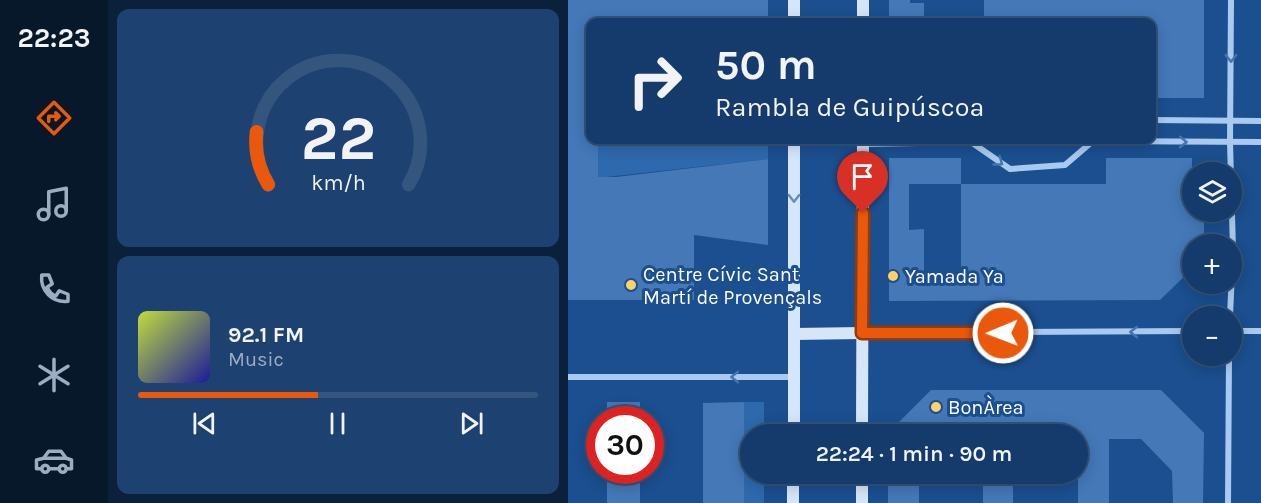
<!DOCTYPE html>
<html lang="en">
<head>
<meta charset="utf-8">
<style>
  body { margin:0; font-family:Karla,sans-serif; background:#1d4271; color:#f1f3f6; height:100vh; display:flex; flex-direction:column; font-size:22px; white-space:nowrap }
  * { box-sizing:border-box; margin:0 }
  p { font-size:20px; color:#9dadc1 }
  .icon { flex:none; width:33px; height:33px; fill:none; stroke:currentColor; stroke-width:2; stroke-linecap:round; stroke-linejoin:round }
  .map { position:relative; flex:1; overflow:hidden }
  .drawer { display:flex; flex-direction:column; gap:9px; padding:9px; background:#0b203b; width:460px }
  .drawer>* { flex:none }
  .hud { position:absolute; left:18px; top:18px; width:570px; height:126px; border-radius:12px; box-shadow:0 3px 15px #0003,0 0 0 2px #33557e; background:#143b6b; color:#f1f3f6; overflow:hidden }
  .tools { position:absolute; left:614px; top:162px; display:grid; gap:12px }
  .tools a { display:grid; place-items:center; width:60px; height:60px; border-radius:50%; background:#143b6b; box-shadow:0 3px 15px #0003,0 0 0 2px #33557e; font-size:30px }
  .speed { position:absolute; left:18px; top:406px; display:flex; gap:12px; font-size:30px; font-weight:700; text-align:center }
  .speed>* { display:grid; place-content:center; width:78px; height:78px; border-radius:50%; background:#143b6b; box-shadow:0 3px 15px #0003,0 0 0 2px #33557e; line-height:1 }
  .speed .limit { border:9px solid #d22; background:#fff; color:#111 }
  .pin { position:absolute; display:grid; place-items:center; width:51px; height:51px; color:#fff; margin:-62px -26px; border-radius:50% 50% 50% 0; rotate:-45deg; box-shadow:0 0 6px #0007 }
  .pin .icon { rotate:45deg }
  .me { position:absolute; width:66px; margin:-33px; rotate:269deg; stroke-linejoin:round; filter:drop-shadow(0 0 4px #0008) }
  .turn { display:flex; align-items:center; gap:21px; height:126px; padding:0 30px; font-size:27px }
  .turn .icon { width:78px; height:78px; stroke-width:2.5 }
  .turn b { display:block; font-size:42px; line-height:51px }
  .drawer .widget { flex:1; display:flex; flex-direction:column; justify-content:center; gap:9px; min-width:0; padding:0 21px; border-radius:12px; background:#1d4271 }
  .drawer .dial { align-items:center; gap:0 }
  .dial svg { height:156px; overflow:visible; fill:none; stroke:#33557e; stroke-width:7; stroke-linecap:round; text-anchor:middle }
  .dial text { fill:#f1f3f6; stroke:none }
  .song { display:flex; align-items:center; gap:18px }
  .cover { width:72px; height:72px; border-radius:9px; background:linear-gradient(135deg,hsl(70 70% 55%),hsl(240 70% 35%)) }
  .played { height:6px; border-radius:3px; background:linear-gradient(90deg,#ea580c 45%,#33557e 45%) }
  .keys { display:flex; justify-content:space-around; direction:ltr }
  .trip { position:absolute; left:172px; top:424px; width:348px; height:60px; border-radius:30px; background:#143b6b; box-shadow:0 3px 15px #0003,0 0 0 2px #33557e; font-weight:600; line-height:60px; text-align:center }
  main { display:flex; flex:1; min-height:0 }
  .menu { display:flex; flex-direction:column; width:108px; justify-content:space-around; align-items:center; background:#08182b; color:#9dadc1 }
  .menu .icon { width:42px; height:42px }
  .menu .current { color:#ea580c }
  .menu b { font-size:27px; color:#f1f3f6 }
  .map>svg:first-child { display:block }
  .green { fill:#2e69ad }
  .building { fill:#4478b7; fill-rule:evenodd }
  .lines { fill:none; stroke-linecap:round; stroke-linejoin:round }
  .street { stroke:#a9c9ee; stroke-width:6 }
  .secondary { stroke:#d6e6fa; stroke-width:12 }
  .oneway { stroke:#4674ac }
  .oneway2 { stroke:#668bba }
  .route-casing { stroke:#983908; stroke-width:15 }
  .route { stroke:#ea580c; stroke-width:10 }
  .poi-dot { fill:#ffd166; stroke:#1b4f8f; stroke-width:2 }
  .labels { text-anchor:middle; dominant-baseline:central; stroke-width:6; stroke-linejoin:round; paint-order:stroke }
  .poi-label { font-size:20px; fill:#fff; stroke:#1b4f8f; text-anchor:start }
</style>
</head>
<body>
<main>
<nav class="menu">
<b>22:23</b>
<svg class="icon current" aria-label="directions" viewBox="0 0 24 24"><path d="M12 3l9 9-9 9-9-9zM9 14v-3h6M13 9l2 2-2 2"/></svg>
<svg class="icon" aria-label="music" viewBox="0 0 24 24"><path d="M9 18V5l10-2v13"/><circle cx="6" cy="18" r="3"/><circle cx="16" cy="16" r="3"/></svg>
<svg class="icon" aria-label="phone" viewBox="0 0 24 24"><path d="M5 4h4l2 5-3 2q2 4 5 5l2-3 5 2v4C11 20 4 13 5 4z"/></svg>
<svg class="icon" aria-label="climate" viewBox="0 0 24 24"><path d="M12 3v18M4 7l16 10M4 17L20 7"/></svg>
<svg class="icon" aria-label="car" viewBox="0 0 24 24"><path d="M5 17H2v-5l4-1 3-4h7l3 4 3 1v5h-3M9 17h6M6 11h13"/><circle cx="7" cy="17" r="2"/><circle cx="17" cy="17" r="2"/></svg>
</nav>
<section class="drawer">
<div class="widget dial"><svg viewBox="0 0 100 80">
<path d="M14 69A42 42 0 1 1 86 69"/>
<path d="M14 69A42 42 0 0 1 8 42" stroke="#ea580c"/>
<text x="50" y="56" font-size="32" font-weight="700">22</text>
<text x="50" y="72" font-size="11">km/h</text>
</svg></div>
<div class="widget">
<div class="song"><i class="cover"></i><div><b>92.1 FM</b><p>Music</p></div></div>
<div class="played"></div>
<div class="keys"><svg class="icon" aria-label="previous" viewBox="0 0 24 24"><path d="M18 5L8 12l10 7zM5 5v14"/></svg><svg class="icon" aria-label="pause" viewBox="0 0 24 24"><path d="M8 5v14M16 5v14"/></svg><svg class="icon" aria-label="next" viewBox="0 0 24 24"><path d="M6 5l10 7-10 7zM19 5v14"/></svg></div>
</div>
</section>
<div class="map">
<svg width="693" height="503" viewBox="0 0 693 503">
  <rect width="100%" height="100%" fill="#1b4f8f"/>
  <g class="green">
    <polygon points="30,140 200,140 200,159 38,177 30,226"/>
    <polygon points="176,402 196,402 196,435 183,435 183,474 196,474 196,503 176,503"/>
  </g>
  <g class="building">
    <polygon points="0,0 200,0 200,22 22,22 22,140 30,140 30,177 48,177 200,159 200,245 126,235 126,300 0,300"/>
    <polygon points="321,0 342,0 342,3 356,3 356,22 321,22"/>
    <polygon points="416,0 636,0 636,98 584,98 584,22 464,22 464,16 416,16"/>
    <path d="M321,158H393V184H538V158H624V212H636V244H624V269L592,300L321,301ZM341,184H393V273H356V229L341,230Z"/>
    <polygon points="363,390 593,390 636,433 635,503 605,503 604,471 573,439 541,439 541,503 510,503 510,435 318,435"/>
    <rect x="39" y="402" width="33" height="18"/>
    <polygon points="176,402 176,503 135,503 135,403"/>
    <rect x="39" y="471" width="33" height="32"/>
    <rect x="320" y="474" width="31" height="29"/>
    <rect x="415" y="474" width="30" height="29"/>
  </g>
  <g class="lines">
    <g class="street">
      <polyline points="584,120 693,121"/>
      <polyline points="295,144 403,142 442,169 497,165 525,141 693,142"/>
      <polyline points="662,316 665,250 662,142 663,0"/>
      <polyline points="663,331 693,331"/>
      <polyline points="295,333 624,331"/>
      <polyline points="0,377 226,377"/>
      <polyline points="660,503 661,356"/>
    </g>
    <g class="secondary">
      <polyline points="226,22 226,0"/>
      <polyline points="295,22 295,0"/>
      <polyline points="226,334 294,333"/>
      <polyline points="226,435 226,140"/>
      <polyline points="294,435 295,140"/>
      <polyline points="225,503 225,474"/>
      <polyline points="294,503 294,474"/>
    </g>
  </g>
  <defs><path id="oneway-chevron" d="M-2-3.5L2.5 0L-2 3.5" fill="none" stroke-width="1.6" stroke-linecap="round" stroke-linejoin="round" transform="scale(1.5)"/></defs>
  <g class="oneway">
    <use href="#oneway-chevron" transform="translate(663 58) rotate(90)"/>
    <use href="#oneway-chevron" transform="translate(615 142) rotate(1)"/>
    <use href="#oneway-chevron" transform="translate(431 162) rotate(36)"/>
    <use href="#oneway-chevron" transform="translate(566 332) rotate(180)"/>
    <use href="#oneway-chevron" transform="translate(167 377) rotate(180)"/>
  </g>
  <use class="oneway2" href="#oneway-chevron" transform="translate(226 198) rotate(90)"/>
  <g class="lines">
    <g class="route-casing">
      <polyline id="route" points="295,213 294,333 435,333"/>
    </g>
    <use href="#route" class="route"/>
  </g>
  <g class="poi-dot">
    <circle cx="325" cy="276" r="6"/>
    <circle cx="63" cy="285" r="6"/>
    <circle cx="368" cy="407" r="6"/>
  </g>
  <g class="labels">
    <g class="poi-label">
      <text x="75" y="274">Centre Cívic Sant<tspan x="75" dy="23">Martí de Provençals</tspan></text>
      <text x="337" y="276">Yamada Ya</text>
      <text x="380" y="407">BonÀrea</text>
    </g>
  </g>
</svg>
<div class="tools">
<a><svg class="icon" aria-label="layers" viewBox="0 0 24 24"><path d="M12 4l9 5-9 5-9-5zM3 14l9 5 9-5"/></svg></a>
<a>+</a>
<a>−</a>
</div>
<div class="speed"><div class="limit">30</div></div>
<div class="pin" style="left:295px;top:213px;background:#d93025"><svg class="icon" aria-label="arrive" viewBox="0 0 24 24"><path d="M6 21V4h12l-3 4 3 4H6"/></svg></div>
<svg class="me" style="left:435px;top:333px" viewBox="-20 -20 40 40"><circle r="17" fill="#ea580c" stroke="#fff" stroke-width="3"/><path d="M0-11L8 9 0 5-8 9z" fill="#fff"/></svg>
<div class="trip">22:24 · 1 min · 90 m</div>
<div class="hud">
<div class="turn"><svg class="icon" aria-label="right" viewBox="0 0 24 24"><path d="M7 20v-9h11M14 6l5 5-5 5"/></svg><div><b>50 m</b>Rambla de Guipúscoa</div></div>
</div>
</div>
</main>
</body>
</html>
